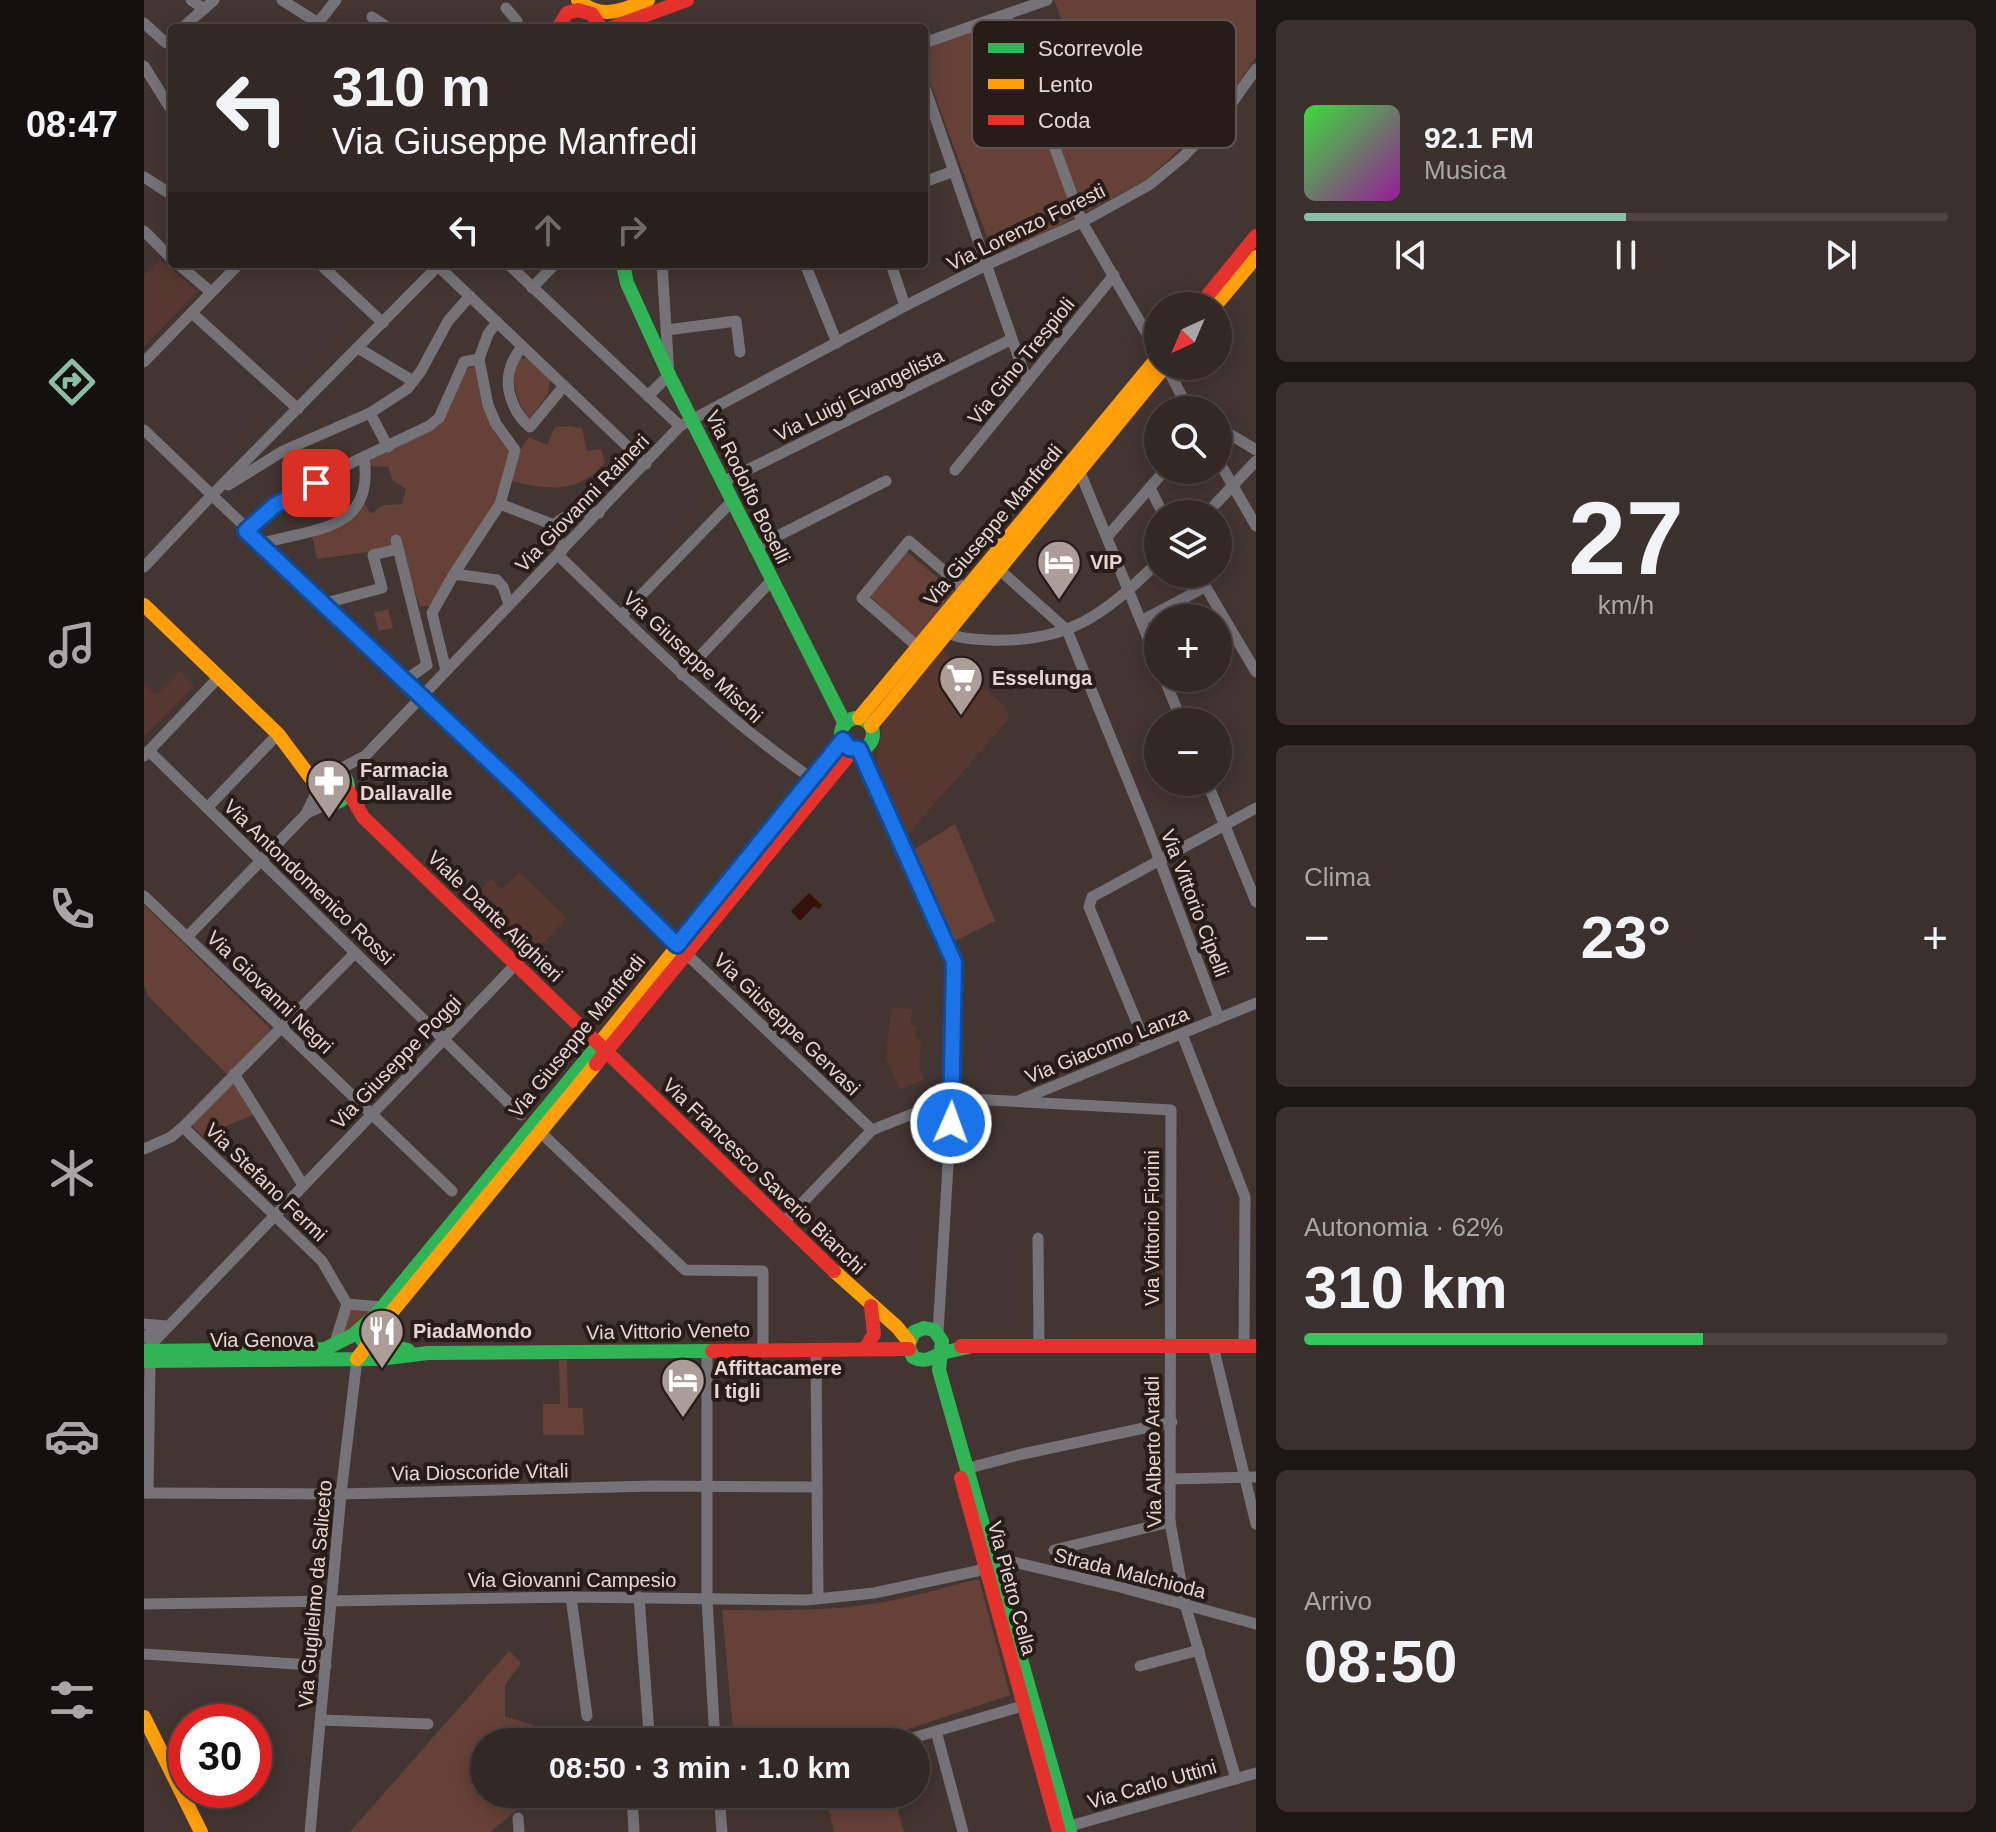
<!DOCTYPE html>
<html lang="it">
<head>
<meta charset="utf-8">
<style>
  body { margin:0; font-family:Arial,sans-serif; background:#3a302d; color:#f1f3f6; height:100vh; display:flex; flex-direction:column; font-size:30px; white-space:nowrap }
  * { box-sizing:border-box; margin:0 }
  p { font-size:26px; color:#a8a6a7 }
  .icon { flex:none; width:44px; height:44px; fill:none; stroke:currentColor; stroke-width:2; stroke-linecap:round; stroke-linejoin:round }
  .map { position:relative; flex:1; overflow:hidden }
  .panel { display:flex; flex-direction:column; gap:20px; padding:20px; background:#1c1614; width:740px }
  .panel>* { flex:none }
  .hud { position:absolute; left:24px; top:24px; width:760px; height:244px; border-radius:8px; box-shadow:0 4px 20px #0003,0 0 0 2px #4d4442; background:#322825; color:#f1f3f6; overflow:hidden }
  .needle { width:52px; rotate:224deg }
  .buttons { position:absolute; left:1000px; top:292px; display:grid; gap:16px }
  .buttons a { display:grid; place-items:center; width:88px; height:88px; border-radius:50%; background:#322825; box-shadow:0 4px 20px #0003,0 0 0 2px #4d4442; font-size:40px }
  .speed { position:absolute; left:24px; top:1704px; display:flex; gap:16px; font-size:40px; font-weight:700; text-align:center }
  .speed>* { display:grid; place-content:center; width:104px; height:104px; border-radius:50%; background:#322825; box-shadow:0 4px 20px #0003,0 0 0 2px #4d4442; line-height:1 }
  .speed .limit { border:12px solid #d22; background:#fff; color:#111 }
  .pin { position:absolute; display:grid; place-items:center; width:68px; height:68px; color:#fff; margin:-34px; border-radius:16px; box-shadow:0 4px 12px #0006 }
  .me { position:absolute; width:88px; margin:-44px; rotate:2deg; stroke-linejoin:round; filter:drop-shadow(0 0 6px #0008) }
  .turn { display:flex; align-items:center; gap:28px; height:168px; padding:0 32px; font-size:36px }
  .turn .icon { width:104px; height:104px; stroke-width:2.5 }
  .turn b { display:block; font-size:56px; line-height:68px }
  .lanes { display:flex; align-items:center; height:76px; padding:0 32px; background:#0003; justify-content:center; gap:40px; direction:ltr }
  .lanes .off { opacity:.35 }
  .big { font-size:60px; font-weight:600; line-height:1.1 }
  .panel .widget { flex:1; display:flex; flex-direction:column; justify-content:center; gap:12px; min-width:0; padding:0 28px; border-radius:12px; background:#3a302d }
  .panel .dial { align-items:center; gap:0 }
  .dial b { font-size:104px; line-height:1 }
  .song { display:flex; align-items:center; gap:24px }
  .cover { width:96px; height:96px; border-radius:12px; background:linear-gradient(135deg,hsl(120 70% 55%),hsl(300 70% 35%)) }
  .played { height:8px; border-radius:4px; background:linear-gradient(90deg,#8abfa5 50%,#4d4442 50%) }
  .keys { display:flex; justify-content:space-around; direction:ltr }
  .heat { display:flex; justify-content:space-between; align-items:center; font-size:44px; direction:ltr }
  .charge { height:12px; border-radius:6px; background:linear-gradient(90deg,#34c759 62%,#4d4442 0) }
  .trip { position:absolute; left:326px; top:1728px; width:460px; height:80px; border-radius:40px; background:#322825; box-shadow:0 4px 20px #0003,0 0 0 2px #4d4442; font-weight:600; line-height:80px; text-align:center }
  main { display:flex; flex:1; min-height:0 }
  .tabs { display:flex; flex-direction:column; width:144px; justify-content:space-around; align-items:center; background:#14100f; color:#a8a6a7 }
  .tabs .icon { width:56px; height:56px }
  .tabs .current { color:#8abfa5 }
  .tabs b { font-size:36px; color:#f1f3f6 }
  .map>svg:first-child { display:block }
  .built { fill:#563830 }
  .green { fill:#664137; fill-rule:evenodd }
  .water { fill:#341109 }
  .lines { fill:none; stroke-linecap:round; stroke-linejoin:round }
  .street { stroke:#757377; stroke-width:11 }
  .fast { stroke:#30b455; stroke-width:14 }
  .slow { stroke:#ff9f0a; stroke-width:14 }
  .jam { stroke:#e5322d; stroke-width:14 }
  .route-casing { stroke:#114b97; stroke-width:20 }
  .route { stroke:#1a73e8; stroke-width:14 }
  .labels { text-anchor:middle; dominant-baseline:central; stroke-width:8; stroke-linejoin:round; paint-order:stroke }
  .street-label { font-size:20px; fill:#e6d5d1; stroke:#281c19 }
  .poi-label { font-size:20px; font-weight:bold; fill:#e6d5d1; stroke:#281c19; text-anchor:start }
  .key { fill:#281c19; stroke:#615450; stroke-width:2 }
  .key-label { font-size:22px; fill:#e6d5d1 }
</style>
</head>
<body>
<main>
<nav class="tabs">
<b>08:47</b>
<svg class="icon current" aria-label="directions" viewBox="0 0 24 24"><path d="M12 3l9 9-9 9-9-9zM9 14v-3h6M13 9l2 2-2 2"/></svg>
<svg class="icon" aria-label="music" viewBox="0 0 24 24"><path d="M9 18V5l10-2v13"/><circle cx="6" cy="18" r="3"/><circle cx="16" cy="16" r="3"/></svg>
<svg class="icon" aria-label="phone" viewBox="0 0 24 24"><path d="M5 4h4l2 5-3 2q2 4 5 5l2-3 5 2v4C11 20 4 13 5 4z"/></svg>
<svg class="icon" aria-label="climate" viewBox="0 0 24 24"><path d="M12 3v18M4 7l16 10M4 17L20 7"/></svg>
<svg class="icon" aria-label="car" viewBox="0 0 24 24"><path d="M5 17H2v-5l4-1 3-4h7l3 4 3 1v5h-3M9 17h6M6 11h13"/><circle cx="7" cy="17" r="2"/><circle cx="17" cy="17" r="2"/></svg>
<svg class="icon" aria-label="filters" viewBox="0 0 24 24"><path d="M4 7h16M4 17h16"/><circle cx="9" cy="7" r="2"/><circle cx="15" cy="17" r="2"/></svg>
</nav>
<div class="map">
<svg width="1112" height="1832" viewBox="0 0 1112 1832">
  <rect width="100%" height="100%" fill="#433531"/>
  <g class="built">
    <polygon points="16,260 54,291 0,346 0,276"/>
    <polygon points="797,649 862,707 865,719 763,835 731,765 739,723"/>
    <polygon points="36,671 51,686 0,736 0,683 12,695"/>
    <polygon points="375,872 423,918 384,959 326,901 347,879 358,889"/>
    <polygon points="747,1007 768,1009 767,1025 772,1026 771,1038 777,1039 775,1067 780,1079 756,1090 742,1059"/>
  </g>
  <g class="green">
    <path d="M910,0H1112V57L1081,104L1040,145L1003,180L851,259L780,66V44L860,14L885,74L932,55ZM1017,18L1046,91L1024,101L997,27Z"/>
    <path d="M382,358L395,367L406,380L404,394L384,420C373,399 366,384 373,360Z"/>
    <path d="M331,366L351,433L367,452L350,503L288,606H276L253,542V548L173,559L168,536C192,530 208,526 219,501L227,514L239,505L258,504L262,489L249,481L244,467L226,466L225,461L296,425L321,370Z"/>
    <path d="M424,426L438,428L443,451L457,449L461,463C434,494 404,490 367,481L376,450L385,437L403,445L411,427Z"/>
    <polygon points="762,551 812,593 771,640 726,596"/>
    <polygon points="244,609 249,628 235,631 230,613"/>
    <polygon points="811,824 851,921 809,942 769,850"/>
    <polygon points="0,905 127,1029 84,1075 4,996 0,984"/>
    <polygon points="90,1081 109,1115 58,1136 50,1128 47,1121"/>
    <polygon points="205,1308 235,1311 197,1341"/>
    <polygon points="415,1360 423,1360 424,1408 439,1408 440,1435 399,1435 399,1404 416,1404"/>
    <path d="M835,1579L866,1695L726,1742H590L578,1610C634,1610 690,1612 745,1601C775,1595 805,1586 835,1579Z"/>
    <polygon points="365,1651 377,1663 361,1685 361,1716 428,1738 444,1732 444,1742 340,1742 340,1794 393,1794 346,1832 206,1832"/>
    <polygon points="681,1794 749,1794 760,1832 690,1832"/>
  </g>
  <polygon class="water" points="665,893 678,905 675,909 670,906 656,921 647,911"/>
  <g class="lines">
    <g class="street">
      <polyline points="47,0 60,9"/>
      <polyline points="138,0 182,28"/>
      <polyline points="362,8 373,21 375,28"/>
      <polyline points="862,15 938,222 1014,353"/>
      <polyline points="228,17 245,28"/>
      <polyline points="0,23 22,43 28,37"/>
      <polyline points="174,23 192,0"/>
      <polyline points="38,28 70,0"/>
      <polyline points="780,43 903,0"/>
      <polyline points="0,66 28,111"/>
      <polyline points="780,85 883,382"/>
      <polyline points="0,177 28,195"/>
      <polyline points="780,182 810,171"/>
      <polyline points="0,231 28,259"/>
      <polyline points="34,264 67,292"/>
      <polyline points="176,264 239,323"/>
      <polyline points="364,264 536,426"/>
      <polyline points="661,264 693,343"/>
      <polyline points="747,264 761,306"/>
      <polyline points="294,266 502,464"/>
      <polyline points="388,288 411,264"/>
      <polyline points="48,313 154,409"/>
      <polyline points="523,330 592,321 596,352"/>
      <path d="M378,346C374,353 368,360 366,369C360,389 370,414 386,427L420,386"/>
      <polyline points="214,348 269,381"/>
      <polyline points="0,362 95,264"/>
      <polyline points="1022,366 1045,410"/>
      <polyline points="504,396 525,375 518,264"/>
      <polyline points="226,413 244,447"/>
      <polyline points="1074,427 1112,450"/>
      <polyline points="0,430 374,788 533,945 728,1130"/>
      <polyline points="1074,460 1112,526"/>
      <polyline points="933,468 936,472 1014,663"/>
      <polyline points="811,470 970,275"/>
      <polyline points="579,482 868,339"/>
      <polyline points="84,485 139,451 226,413 263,389 277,371 304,321 326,296"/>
      <polyline points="1006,488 1019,514"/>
      <polyline points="356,504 410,525 418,551"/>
      <polyline points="1062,514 1112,461"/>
      <path d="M410,525C423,513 437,509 455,513"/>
      <polyline points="102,531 130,506 209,462 285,426 295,418 320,362 335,359"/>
      <polyline points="963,537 1021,470"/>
      <polyline points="252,540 283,665 260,681"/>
      <path d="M116,544C169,528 231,532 220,458"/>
      <polyline points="610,548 742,481"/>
      <path d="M414,555C495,633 574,714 667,778"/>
      <polyline points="849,564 923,630 1003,827 1075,1018"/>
      <polyline points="0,567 67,496 296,264"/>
      <polyline points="310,574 356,504 371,450 352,424 344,405 335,359 344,334 353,322"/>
      <polyline points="1054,574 1112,672"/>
      <polyline points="178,604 238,588 229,555 254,549"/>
      <polyline points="477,616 588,501"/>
      <polyline points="997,621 1061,587"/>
      <path d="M798,629C809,639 832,639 846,640C925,643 961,614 1014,562"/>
      <polyline points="774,647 718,598 765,541 822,590"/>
      <polyline points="302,671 288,613 310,574 353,580 359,587 365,604"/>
      <polyline points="538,675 627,581"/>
      <polyline points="1020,678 1038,722"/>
      <polyline points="715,749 810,962 808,1098 794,1333"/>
      <polyline points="5,751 377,1115"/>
      <polyline points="0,756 75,677"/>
      <polyline points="190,772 221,756 536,426 761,306 842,265 938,222 1005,185 1040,156 1085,107 1112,69"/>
      <polyline points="1063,782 1112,902"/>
      <polyline points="63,808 134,734"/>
      <polyline points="163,813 186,803"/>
      <polyline points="0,896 308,1191"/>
      <polyline points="43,937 162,814 173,791"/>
      <polyline points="1038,1034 1101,1197 1100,1346"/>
      <polyline points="1003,1047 945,907 948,897 1112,808"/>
      <polyline points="90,1074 159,1185"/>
      <polyline points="876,1100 1112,1003"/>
      <polyline points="39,1127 178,1261 203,1304"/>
      <polyline points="391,1127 541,1270 619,1271 619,1350"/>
      <polyline points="0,1149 27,1137 39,1127 211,953"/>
      <polyline points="640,1222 728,1130 808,1098 1027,1110 1026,1522 1041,1604 1092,1779"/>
      <polyline points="894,1238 895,1347"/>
      <polyline points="203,1304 239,1307"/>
      <polyline points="0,1324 22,1326"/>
      <polyline points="0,1337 18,1328"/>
      <polyline points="190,1346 203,1304"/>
      <polyline points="1069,1346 1112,1524"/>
      <polyline points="672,1350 674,1598"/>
      <polyline points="1,1351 372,964"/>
      <polyline points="563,1351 563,1599 571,1742"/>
      <polyline points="3,1355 6,1361 4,1493"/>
      <polyline points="825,1468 874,1455 1028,1422"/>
      <polyline points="1027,1479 1112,1477"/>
      <polyline points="0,1493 197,1494 509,1486 673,1487"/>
      <polyline points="910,1550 1026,1522"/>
      <polyline points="427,1597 443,1716"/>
      <polyline points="495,1597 505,1733"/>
      <polyline points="0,1604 427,1597 663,1600 730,1593 833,1571 850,1561 861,1560 976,1587 1112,1624"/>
      <polyline points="0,1654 182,1666"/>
      <polyline points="996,1666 1055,1650"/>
      <polyline points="177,1720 284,1724"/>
      <polyline points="792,1731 819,1832"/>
      <polyline points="755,1742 885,1704"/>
      <polyline points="488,1794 490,1832"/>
      <polyline points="575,1794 578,1832"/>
      <polyline points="406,1796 493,1794"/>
      <polyline points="374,1818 375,1832"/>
      <polyline points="919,1828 1112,1773"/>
      <polyline points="166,1832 197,1494 213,1359"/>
    </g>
    <g class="fast">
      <polyline points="479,264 483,283 525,375 701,724"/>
      <circle cx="713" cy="734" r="16"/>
      <circle cx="188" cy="787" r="16"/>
      <polyline points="218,1340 264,1350"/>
      <path d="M824,1347L802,1352C789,1356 782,1364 769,1357L764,1346L770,1332L780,1328L790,1330L798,1341L795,1370L926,1832"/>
      <polyline points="0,1351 181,1349 209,1335 232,1315 459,1039"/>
      <polyline points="0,1361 235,1359 284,1353 568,1351"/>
    </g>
    <g class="slow">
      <path d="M434,0C457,21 479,10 504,0"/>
      <polyline points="1071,306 1112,257"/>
      <polyline points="0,605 134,734 172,785"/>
      <polyline points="715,718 1014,357"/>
      <polyline points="727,726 1021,366"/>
      <polyline points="459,1039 699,740"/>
      <polyline points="690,1271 753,1327 765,1342"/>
      <polyline points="213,1359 251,1308 452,1064"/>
      <polyline points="0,1717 57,1832"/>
    </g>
    <g class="jam">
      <polyline points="414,28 423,13 434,10 448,14 457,28"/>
      <polyline points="467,28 543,0"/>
      <polyline points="1055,306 1112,236"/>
      <polyline points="203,789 219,817 690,1271"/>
      <polyline points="452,1064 710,749"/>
      <polyline points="817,1346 1112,1346"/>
      <polyline points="721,1349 730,1334 727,1306"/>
      <polyline points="568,1351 765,1349"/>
      <polyline points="817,1478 915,1832"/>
    </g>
  </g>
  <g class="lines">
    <g class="route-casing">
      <polyline id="route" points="172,483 130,506 102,531 374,788 533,945 699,740 705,748 715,749 810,962 807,1123"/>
    </g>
    <use href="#route" class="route"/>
  </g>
  <defs>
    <g id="hotel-pin" transform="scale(2.3)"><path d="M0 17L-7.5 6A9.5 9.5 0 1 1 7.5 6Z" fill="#ad9d99" stroke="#281c19"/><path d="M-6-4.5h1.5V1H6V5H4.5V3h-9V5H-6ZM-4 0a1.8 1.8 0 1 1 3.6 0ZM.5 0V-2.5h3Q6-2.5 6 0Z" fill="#fff"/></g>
    <g id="supermarket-pin" transform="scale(2.3)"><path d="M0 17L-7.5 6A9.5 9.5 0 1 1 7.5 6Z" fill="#ad9d99" stroke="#281c19"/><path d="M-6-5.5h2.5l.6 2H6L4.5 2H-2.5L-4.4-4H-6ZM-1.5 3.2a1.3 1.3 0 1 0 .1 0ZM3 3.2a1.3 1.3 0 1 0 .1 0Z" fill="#fff"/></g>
    <g id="pharmacy-pin" transform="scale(2.3)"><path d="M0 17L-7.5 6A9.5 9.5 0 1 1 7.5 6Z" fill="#ad9d99" stroke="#281c19"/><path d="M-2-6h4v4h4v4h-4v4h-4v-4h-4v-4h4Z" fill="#fff"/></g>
    <g id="restaurant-pin" transform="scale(2.3)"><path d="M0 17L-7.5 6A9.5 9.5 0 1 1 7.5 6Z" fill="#ad9d99" stroke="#281c19"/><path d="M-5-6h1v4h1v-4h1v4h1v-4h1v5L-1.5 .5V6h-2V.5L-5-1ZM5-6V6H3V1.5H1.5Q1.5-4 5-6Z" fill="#fff"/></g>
  </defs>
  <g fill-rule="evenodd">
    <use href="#hotel-pin" x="915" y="562"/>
    <use href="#supermarket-pin" x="817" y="678"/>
    <use href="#pharmacy-pin" x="185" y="781"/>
    <use href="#restaurant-pin" x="238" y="1331"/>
    <use href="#hotel-pin" x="539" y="1380"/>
  </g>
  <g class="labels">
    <g class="street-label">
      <text transform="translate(882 227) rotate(-26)">Via Lorenzo Foresti</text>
      <text transform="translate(877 361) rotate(-51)">Via Gino Trespioli</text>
      <text transform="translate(715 395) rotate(-26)">Via Luigi Evangelista</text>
      <text transform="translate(604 487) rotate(64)">Via Rodolfo Boselli</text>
      <text transform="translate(438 503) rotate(-46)">Via Giovanni Raineri</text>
      <text transform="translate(849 525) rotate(-50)">Via Giuseppe Manfredi</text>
      <text transform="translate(549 657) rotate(43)">Via Giuseppe Mischi</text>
      <text transform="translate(165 882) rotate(44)">Via Antondomenico Rossi</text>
      <text transform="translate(1051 903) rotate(69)">Via Vittorio Cipelli</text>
      <text transform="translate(351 916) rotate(44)">Viale Dante Alighieri</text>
      <text transform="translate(126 992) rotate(44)">Via Giovanni Negri</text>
      <text transform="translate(643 1024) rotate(44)">Via Giuseppe Gervasi</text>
      <text transform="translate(433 1036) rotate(-51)">Via Giuseppe Manfredi</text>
      <text transform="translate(963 1045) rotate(-22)">Via Giacomo Lanza</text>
      <text transform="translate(252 1062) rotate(-46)">Via Giuseppe Poggi</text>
      <text transform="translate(620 1176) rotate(44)">Via Francesco Saverio Bianchi</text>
      <text transform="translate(122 1182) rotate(44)">Via Stefano Fermi</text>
      <text transform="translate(1008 1228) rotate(-90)">Via Vittorio Fiorini</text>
      <text transform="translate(524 1331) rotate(-1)">Via Vittorio Veneto</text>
      <text x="118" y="1340">Via Genova</text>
      <text transform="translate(1009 1452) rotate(-91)">Via Alberto Araldi</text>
      <text transform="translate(336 1472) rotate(-1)">Via Dioscoride Vitali</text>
      <text transform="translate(986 1573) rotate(14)">Strada Malchioda</text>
      <text x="428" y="1580">Via Giovanni Campesio</text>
      <text transform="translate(868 1588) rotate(75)">Via Pietro Cella</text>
      <text transform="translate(171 1594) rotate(-85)">Via Guglielmo da Saliceto</text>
      <text transform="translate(1008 1784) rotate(-16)">Via Carlo Uttini</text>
    </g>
    <g class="poi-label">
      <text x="946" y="562">VIP</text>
      <text x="848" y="678">Esselunga</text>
      <text x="216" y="770">Farmacia<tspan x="216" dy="23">Dallavalle</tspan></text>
      <text x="269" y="1331">PiadaMondo</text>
      <text x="570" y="1368">Affittacamere<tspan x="570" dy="23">I tigli</tspan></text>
    </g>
  </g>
  <rect x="828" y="20" width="264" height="128" rx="12" class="key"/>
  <rect x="844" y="43" width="36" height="10" fill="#30b455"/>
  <rect x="844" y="79" width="36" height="10" fill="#ff9f0a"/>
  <rect x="844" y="115" width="36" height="10" fill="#e5322d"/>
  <g class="key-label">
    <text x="894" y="56">Scorrevole</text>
    <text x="894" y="92">Lento</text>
    <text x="894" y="128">Coda</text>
  </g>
</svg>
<div class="buttons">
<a><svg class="needle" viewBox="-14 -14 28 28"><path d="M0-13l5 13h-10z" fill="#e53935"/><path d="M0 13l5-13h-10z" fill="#a8a6a7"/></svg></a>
<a><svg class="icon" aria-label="search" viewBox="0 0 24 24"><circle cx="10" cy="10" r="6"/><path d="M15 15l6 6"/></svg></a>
<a><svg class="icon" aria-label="layers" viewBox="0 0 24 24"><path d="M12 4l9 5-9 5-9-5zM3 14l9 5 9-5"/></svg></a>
<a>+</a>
<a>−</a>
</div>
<div class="speed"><div class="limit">30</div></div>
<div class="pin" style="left:172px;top:483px;background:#d93025"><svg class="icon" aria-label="arrive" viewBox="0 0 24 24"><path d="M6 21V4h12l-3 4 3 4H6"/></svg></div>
<svg class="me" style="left:807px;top:1123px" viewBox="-20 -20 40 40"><circle r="17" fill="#1a73e8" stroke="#fff" stroke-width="3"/><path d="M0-11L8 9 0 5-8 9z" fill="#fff"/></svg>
<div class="trip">08:50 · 3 min · 1.0 km</div>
<div class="hud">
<div class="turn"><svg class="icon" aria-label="left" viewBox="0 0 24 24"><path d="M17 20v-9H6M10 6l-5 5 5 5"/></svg><div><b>310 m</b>Via Giuseppe Manfredi</div></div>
<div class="lanes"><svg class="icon" aria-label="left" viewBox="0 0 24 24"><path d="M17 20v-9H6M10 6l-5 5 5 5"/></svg><svg class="icon off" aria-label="ahead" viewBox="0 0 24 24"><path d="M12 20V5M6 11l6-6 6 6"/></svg><svg class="icon off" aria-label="right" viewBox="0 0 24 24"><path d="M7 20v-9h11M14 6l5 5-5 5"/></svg></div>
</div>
</div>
<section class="panel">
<div class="widget">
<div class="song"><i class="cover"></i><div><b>92.1 FM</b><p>Musica</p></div></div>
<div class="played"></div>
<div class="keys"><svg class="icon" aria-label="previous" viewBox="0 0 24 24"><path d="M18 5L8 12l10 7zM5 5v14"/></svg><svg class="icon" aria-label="pause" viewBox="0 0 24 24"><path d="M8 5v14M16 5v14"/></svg><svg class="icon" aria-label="next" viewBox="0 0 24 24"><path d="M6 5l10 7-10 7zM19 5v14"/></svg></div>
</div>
<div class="widget dial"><b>27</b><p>km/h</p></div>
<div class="widget"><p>Clima</p>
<div class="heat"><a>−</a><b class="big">23°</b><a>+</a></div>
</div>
<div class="widget"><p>Autonomia · 62%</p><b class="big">310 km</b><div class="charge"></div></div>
<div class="widget"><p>Arrivo</p><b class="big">08:50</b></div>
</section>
</main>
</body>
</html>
